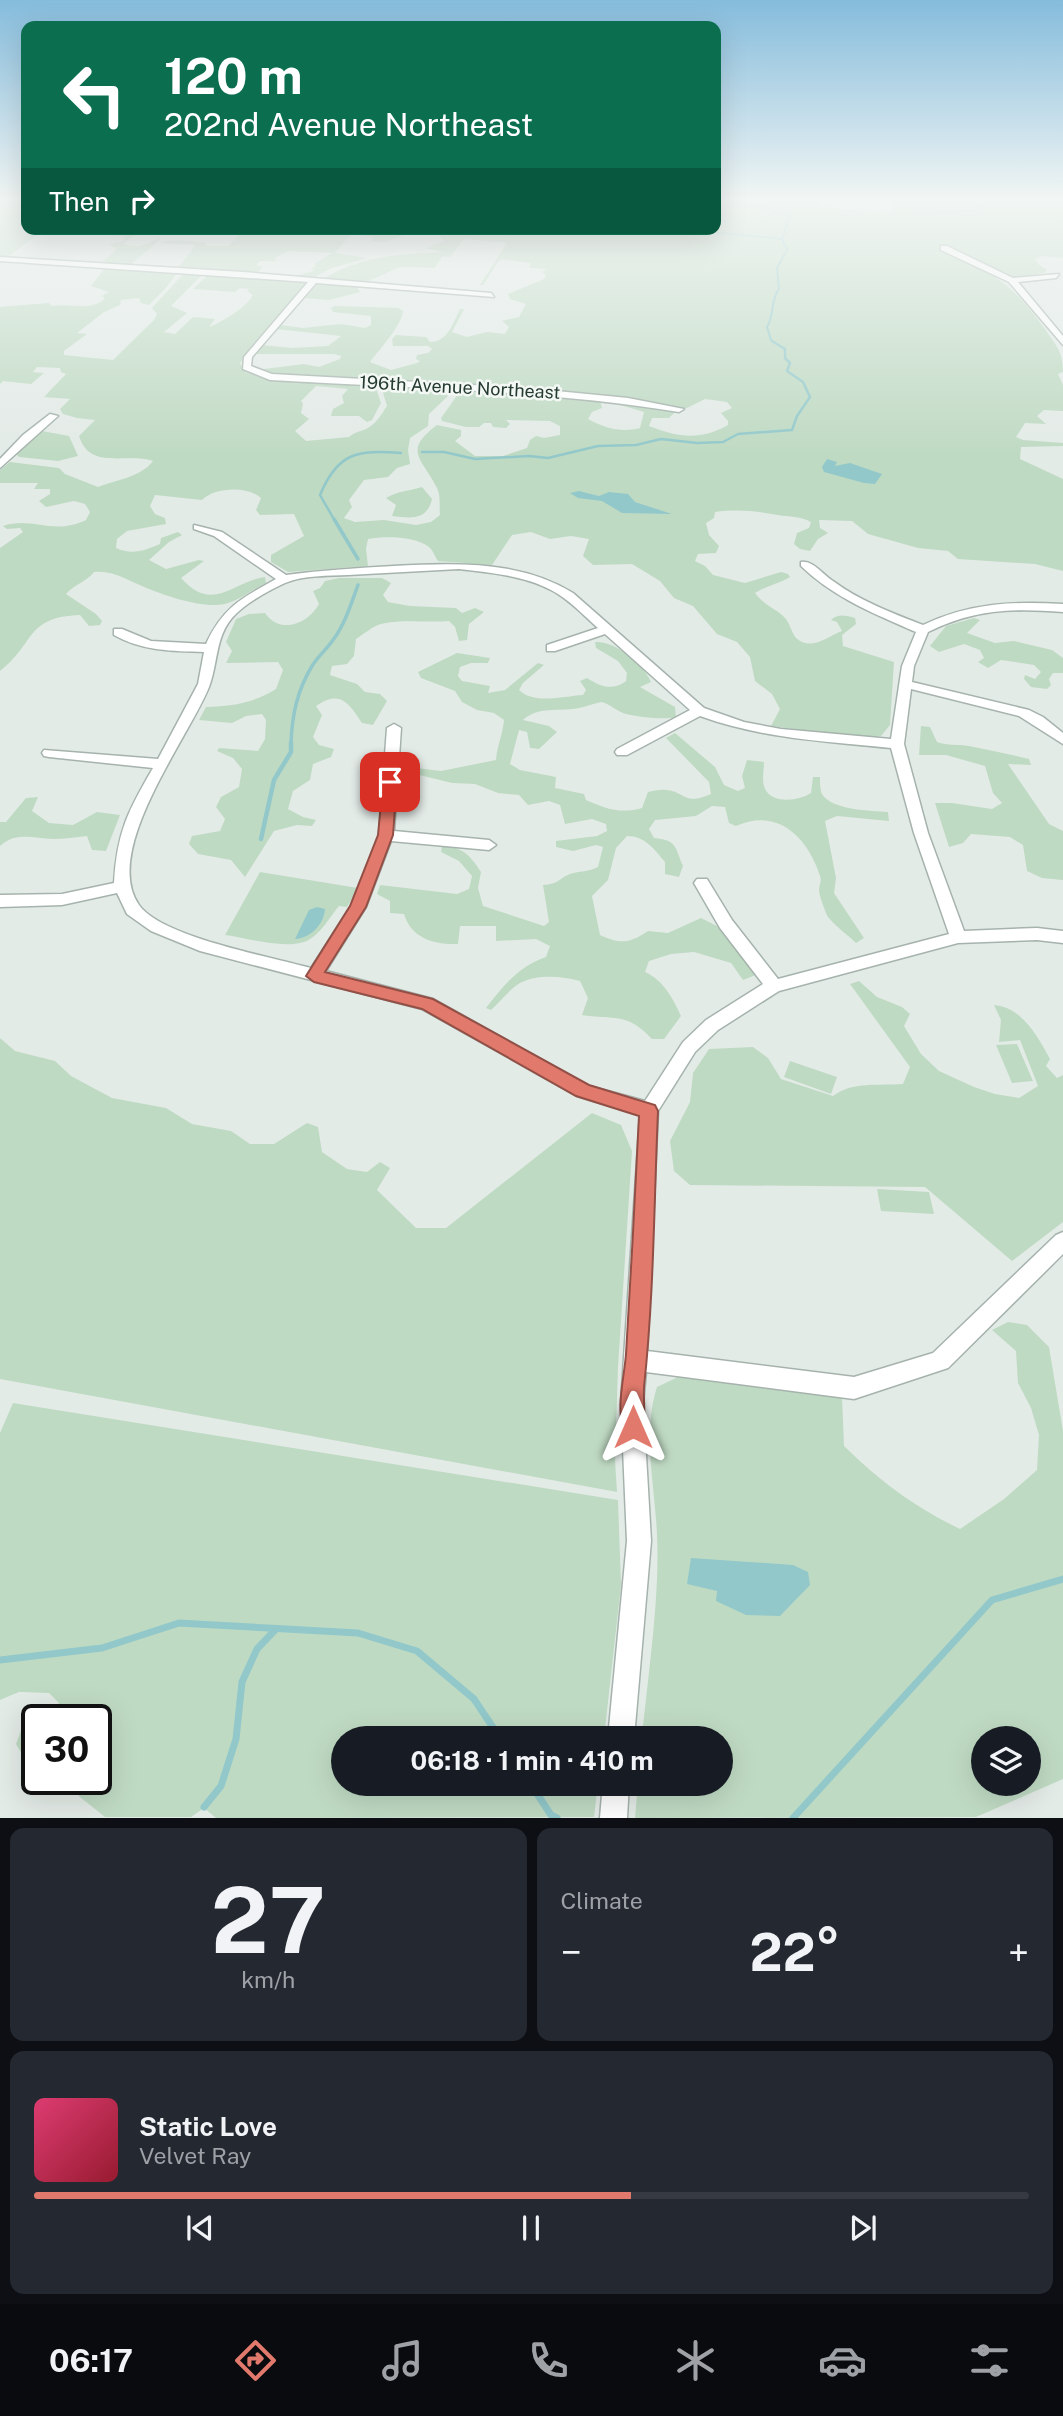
<!DOCTYPE html>
<html lang="en">
<head>
<meta charset="utf-8">
<style>
  body { margin:0; font-family:"Public Sans",sans-serif; background:#242831; color:#f1f3f6; height:100vh; display:flex; flex-direction:column; font-size:26px; white-space:nowrap }
  * { box-sizing:border-box; margin:0 }
  p { font-size:23px; color:#9ea1a6 }
  .icon { flex:none; width:38px; height:38px; fill:none; stroke:currentColor; stroke-width:2; stroke-linecap:round; stroke-linejoin:round }
  .map { position:relative; height:1818px; overflow:hidden }
  .sheet { display:flex; flex-direction:column; gap:10px; padding:10px; background:#0d0f14; flex:1 }
  .sheet>* { flex:none }
  .top-card { position:absolute; left:21px; top:21px; width:700px; height:214px; border-radius:14px; box-shadow:0 7px 28px #0002; background:#0b6e4f; color:#fff; overflow:hidden }
  .controls { position:absolute; left:971px; top:1726px; display:grid; gap:14px }
  .controls a { display:grid; place-items:center; width:70px; height:70px; border-radius:50%; background:#171b24; box-shadow:0 7px 28px #0002; font-size:35px }
  .speed { position:absolute; left:21px; top:1704px; display:flex; gap:14px; font-size:35px; font-weight:700; text-align:center }
  .speed>* { display:grid; place-content:center; width:91px; height:91px; border-radius:50%; background:#171b24; box-shadow:0 7px 28px #0002; line-height:1 }
  .speed .limit { border:4px solid #111; border-radius:10px; background:#fff; color:#111 }
  .pin { position:absolute; display:grid; place-items:center; width:60px; height:60px; color:#fff; margin:-30px; border-radius:14px; box-shadow:0 4px 10px #0006 }
  .me { position:absolute; width:77px; margin:-38px; rotate:0deg; stroke-linejoin:round; filter:drop-shadow(0 0 5px #0008) }
  .turn { display:flex; align-items:center; gap:24px; height:147px; padding:0 28px; font-size:32px }
  .turn .icon { width:91px; height:91px; stroke-width:2.5 }
  .turn b { display:block; font-size:49px; line-height:60px }
  .then { display:flex; align-items:center; height:66px; padding:0 28px; background:#0003; gap:14px; font-size:26px }
  .big { font-size:52px; font-weight:700; line-height:1.1 }
  .sheet .widget { flex:1; display:flex; flex-direction:column; justify-content:center; gap:10px; min-width:0; padding:0 24px; border-radius:14px; background:#242831 }
  .sheet .dial { align-items:center; gap:0 }
  .dial b { font-size:91px; line-height:1 }
  .song { display:flex; align-items:center; gap:21px }
  .cover { width:84px; height:84px; border-radius:10px; background:linear-gradient(135deg,hsl(340 70% 55%),hsl(350 70% 35%)) }
  .played { height:7px; border-radius:4px; background:linear-gradient(90deg,#e17a6c 60%,#363941 60%) }
  .keys { display:flex; justify-content:space-around; direction:ltr }
  .heat { display:flex; justify-content:space-between; align-items:center; font-size:38px; direction:ltr }
  .sheet .tiles { flex:1; display:grid; gap:10px; grid-template-columns:1fr 1fr }
  .widget:last-child { grid-column:span 2 }
  .trip { position:absolute; left:331px; top:1726px; width:402px; height:70px; border-radius:35px; background:#171b24; box-shadow:0 7px 28px #0002; font-weight:700; line-height:70px; text-align:center }
  .menu { display:flex; height:112px; justify-content:space-around; align-items:center; background:#090b0e; color:#9ea1a6 }
  .menu .icon { width:49px; height:49px }
  .menu .selected { color:#e17a6c }
  .menu b { font-size:32px; color:#f1f3f6 }
  .map>svg:first-child { display:block }
  .green { fill:#bfdac3; fill-rule:evenodd }
  .water { fill:#92c8ca }
  .lines { fill:none; stroke-linecap:round; stroke-linejoin:round }
  .stream-far4 { stroke:#92c8ca; stroke-width:2 }
  .stream-far3 { stroke:#92c8ca; stroke-width:2.5 }
  .stream-far2 { stroke:#92c8ca; stroke-width:3.5 }
  .stream-far1 { stroke:#92c8ca; stroke-width:4.5 }
  .stream { stroke:#92c8ca; stroke-width:7 }
  .minor-casing { stroke:#a6b3ad; stroke-width:3 }
  .minor { fill:#fff; fill-rule:evenodd }
  .route { fill:#e17a6c; stroke:#924f46; stroke-width:2 }
  .labels { text-anchor:middle; dominant-baseline:central; stroke-width:5; stroke-linejoin:round; paint-order:stroke }
  .far-street-label { font-size:18px; fill:#253b32; stroke:#f4f8f5 }
</style>
</head>
<body>
<div class="map">
<svg width="1063" height="1818" viewBox="0 0 1063 1818">
  <rect width="100%" height="100%" fill="#e3ebe7"/>
  <g class="green">
    <path d="M0,200H26V229H141L123,244C146,250 143,242 162,238L129,266L100,264L117,249L109,244L123,241L125,236L43,231L7,257H0Z"/>
    <path d="M716,200H822L821,207L887,213L895,207L888,200H1063V258L1042,256L1035,259L1038,264L1047,270L1044,273L1015,278L962,252L948,247L939,249C991,271 1011,282 1045,329C1056,346 1063,351 1063,372L1058,374L1063,385V411L1044,410L1037,416L1046,424L1025,423L1016,437L1023,440L1063,443V446L1021,447L1020,459L1063,479V571L1035,564L958,559L948,551L918,548L868,534L852,521L819,520L820,528L828,533L818,539L810,551L800,549L794,544L797,533L809,528L811,522C800,516 790,517 778,515C756,511 738,509 715,512L714,518L706,523L709,535L719,546L716,553L698,554L695,561L705,566L713,575L745,583L781,572L788,574L790,577C778,584 766,586 755,593C766,607 777,609 785,618C790,623 791,632 796,638C811,652 828,636 842,631L837,622L831,620C838,613 847,616 855,618L856,624L842,635L843,646L894,662L890,725L881,736L867,738L771,726L780,709L772,694L755,681L750,657L737,642L717,634L693,606L674,598L660,581L632,564L593,565L583,556L589,539L571,536L550,539L531,532L512,535L492,565L438,561C435,557 433,550 429,547C415,536 385,536 368,539L366,549L368,566L288,572L271,562V555L304,536L294,514L260,515L256,510L261,498C248,486 215,487 202,500L155,495L150,506L155,514L165,518L166,524L127,531L117,539L116,548C132,555 144,551 160,544L161,538L178,532L182,535L169,542L149,560L166,569L199,560L204,561L181,578C213,614 233,581 265,577L266,583C254,589 241,599 228,603C207,610 169,597 149,589C130,582 115,570 94,572C86,582 75,584 66,594L96,614L102,621L100,625L89,626L80,615C25,617 36,643 0,671V548L23,532L20,528L7,529L3,526C32,516 53,536 86,520L90,512L85,504L74,501L46,507L39,501L50,494V489H34L38,483H0V470L10,462L59,468L65,474L98,487C116,480 141,477 153,461C126,452 90,471 79,436L95,420L77,418L63,414L60,409L70,399L44,397L66,374L61,372L60,368L37,367L33,372L44,373L31,384L3,381L0,384V307L49,303L52,306C71,303 88,312 105,299L102,296L109,292L91,286L105,268L178,272L165,289L149,305L141,303L139,298L121,300L120,305L104,312L77,333L87,334L64,351V355L113,360L154,320L157,314L152,308L184,273L201,276L171,306L187,313L164,332L175,334L193,317L215,319L209,327C222,322 246,308 253,295L247,291L249,289L240,288L235,292L193,289L208,275L305,283L306,286L240,363L245,372L270,380L375,385L381,403L372,420L367,422L359,416H331L333,409L344,403L342,396L348,389L316,386L301,401L303,404L301,413L309,419L295,431L306,441L349,437C355,432 359,432 366,429C376,424 381,415 387,406L381,386L446,389L448,396L429,414L428,426L410,438L408,450L410,464L397,468L388,477L364,480L349,500L352,507L344,518L355,522L384,520L416,525L431,522L440,515C439,507 441,496 437,488C422,458 402,451 437,425L461,430V436L455,441L475,456H503L527,448L530,440L536,436L544,438L560,435V426L550,421L506,420L510,424L506,428L493,427L491,423H484L479,427H466L442,421L441,418L458,394L453,388L600,400L602,408L592,412L588,419C604,428 622,433 640,428L644,412L617,404L614,400L675,412L669,418H652L649,426C677,437 700,441 728,425V421L721,413L732,408L727,402L705,399L687,408H680C543,380 404,388 266,374L256,370L304,364L319,367L340,359L341,356L334,354H254L262,345L292,348L328,346L341,336L276,329L280,325L303,328L341,324L365,328L371,325V316L333,312L331,308L335,306L398,308L403,311C402,325 379,350 370,362L391,370L417,363L420,361L416,359L417,355L428,353L432,349L428,346H393L392,339L396,335L426,337L430,342C448,342 453,323 460,309H464L452,332L467,337L487,332L505,334L509,327L502,321L519,317L526,304L510,299L508,294L544,279L546,275L542,272L546,269L529,268L531,263L500,259L483,285H480L507,243L464,239L450,257H442L435,268L400,267L366,282L322,280C358,256 402,254 444,252L426,248L444,241L438,234L404,235L384,242L371,241L374,237L351,234L335,253L367,258L332,268L310,279L292,277L313,271L312,268L316,266L314,264L332,253L288,251L275,258L276,261H261L256,265L263,267L259,271L261,275L178,268L196,245L160,243C177,238 191,242 206,243L205,246H228L238,236L232,232L202,234L206,229H716Z"/>
    <polygon points="320,284 357,287 360,292 329,300 304,298 314,286"/>
    <polygon points="42,431 69,436 78,456 58,461 19,457 16,454"/>
    <path d="M422,487L432,499C427,521 411,518 392,516L396,505L386,498C397,491 409,491 422,487Z"/>
    <path d="M339,578H382L391,583L383,595L388,602L410,606L456,608L462,613L475,608L484,612L469,624L467,640L459,641L455,627L449,621C426,623 404,619 381,624C373,626 364,634 356,639L354,656L347,664L332,666L330,675L357,684L365,692L380,694L387,701L373,725L362,723C349,703 340,689 316,706L322,715L313,737L319,745L334,749L331,757L313,764L310,780L293,791L288,809L303,817L316,820L312,826L297,825L274,831L245,877L231,860L198,854L189,844L192,836L220,831L225,819L216,807L221,797L239,787L242,769L233,758L217,751L219,748L258,751L265,739L266,720L262,714L246,716L232,723L199,720L206,707C232,706 254,703 276,689L283,670L278,662L226,663L232,651L226,642L236,619L249,614L265,613C280,635 308,624 319,604L313,591L320,588L325,581Z"/>
    <polygon points="974,618 980,620 967,633 995,643 1014,641 1052,650 1063,658 1063,673 1053,673 1049,679 1051,685 1047,689 1031,687 1024,679 1025,675 1035,679 1041,672 1034,665 1001,660 988,668 978,662 984,658 980,650 964,644 939,652 930,646 946,626"/>
    <path d="M595,642C614,640 644,664 651,682L640,687L675,707L676,717C665,720 638,717 626,714C618,712 611,705 602,702C594,703 586,707 579,708C559,712 538,706 523,720L549,726L557,732L539,749L530,748L527,732L519,730L510,764L520,770L556,777L555,788L584,794L586,800C606,809 621,814 642,808L648,792C653,791 661,789 666,790C687,792 683,806 711,794L709,782L666,738L675,733L715,767L724,785L738,791L745,788L742,776L747,760L764,762C764,769 762,779 764,786C769,805 799,801 811,793L813,777H820C820,781 820,790 822,794C831,810 872,811 888,812L889,821L837,816L825,821L836,878L834,893L864,938L856,943C848,935 835,926 828,917C825,911 820,898 819,891C819,885 822,881 820,876C808,838 778,807 736,826L729,823L725,807L712,806L696,816L655,820L649,829L654,838C677,840 675,847 683,866L679,877L665,874V862C654,849 645,836 627,836L616,848L608,880L592,896L600,935C620,944 629,944 648,931L668,933L701,918L717,926L758,974L743,980L731,963L694,952L671,954L649,961L645,972C663,980 673,998 681,1016L664,1039H652C627,1012 614,1020 582,1015L588,998L580,981C562,976 537,974 520,983C510,989 500,1002 491,1010L486,1008C504,985 518,967 546,957L550,946L536,939L496,941V926H460L458,944C434,945 411,938 404,914L390,913V901L377,894L380,885L457,894L469,889L472,876L459,861L441,852L442,846C463,847 470,855 481,872L478,888L483,906L544,926L549,922L543,885C559,884 558,879 570,874C579,871 589,872 598,867L603,847L596,845L573,851L556,847V841L597,836L607,831L606,824L592,819L565,824L560,805L549,801L528,805L519,795L498,793L475,784L452,783L407,772L408,767L441,771L496,760C497,746 503,733 504,720L494,713L477,710L462,702L455,691L421,678L418,672L457,653L490,658L488,663H471L460,667L458,676L462,681L490,686L488,693L505,690L538,663L544,665L523,683L519,690C535,705 563,696 583,695L586,690L580,681L587,678C601,687 613,691 626,681L627,673L618,661L596,648Z"/>
    <path d="M921,726L930,727L937,742C948,746 958,744 969,746C989,750 1009,754 1029,759L1031,765L1008,764L1049,824L1063,831V880L1042,878L1027,871L1023,845L1010,837L971,834L963,843L949,847L935,803H952L992,809L1002,803L993,793L985,766L946,755H919Z"/>
    <path d="M38,797L32,811L49,823L73,825L97,812L120,815L106,851L92,850L87,836C76,837 64,839 53,839C33,839 17,831 0,846V822H6L26,798Z"/>
    <path d="M260,872L358,888L347,907L339,906C329,918 319,937 304,942C281,949 248,938 225,935Z"/>
    <path d="M859,981L877,997L902,1007L910,1014L904,1026L921,1054L939,1071L974,1087L995,1094L1019,1098L1038,1086L1020,1040L999,1042L1001,1020L994,1005C1022,1007 1038,1037 1050,1059L1046,1066L1057,1078L1063,1075V1222L1012,1261L925,1187L690,1185L674,1171L670,1141L690,1102L693,1073L709,1049L753,1047L768,1058L781,1079L833,1096C853,1081 878,1086 903,1084L910,1067L850,984Z"/>
    <polygon points="0,1038 15,1051 55,1061 71,1076 112,1098 166,1108 192,1124 231,1131 250,1144 274,1144 307,1123 318,1127 322,1152 347,1169 367,1172 380,1162 390,1168 377,1190 416,1228 446,1228 592,1113 621,1125 632,1151 618,1367 615,1460 617,1492 0,1379"/>
    <polygon points="1017,1044 1033,1081 1012,1083 996,1045"/>
    <polygon points="790,1061 837,1077 831,1094 784,1077"/>
    <polygon points="877,1189 929,1192 934,1214 881,1211"/>
    <path d="M1008,1322L1027,1325L1049,1347L1063,1431V1779L976,1817L635,1818L638,1783H721V1738H642C648,1675 660,1597 657,1535C655,1486 642,1434 657,1387L678,1377L842,1396L844,1446C881,1482 913,1506 960,1529L1004,1499L1037,1470L1039,1435L1031,1408L1018,1383L1016,1351L992,1330ZM984,1738H1029V1783H984Z"/>
    <polygon points="13,1403 618,1500 621,1585 604,1738 343,1738 343,1783 598,1783 594,1817 216,1818 204,1808 191,1817 105,1817 80,1797 65,1780 96,1780 96,1720 37,1720 37,1765 28,1764 16,1744 25,1720 46,1718 59,1703 49,1693 19,1692 0,1700 0,1433"/>
  </g>
  <g class="water">
    <polygon points="827,459 837,462 835,466 850,463 882,474 875,484 864,483 824,472 822,467"/>
    <polygon points="579,491 599,496 609,492 628,494 635,502 672,514 622,513 602,501 578,498 570,493"/>
    <path d="M317,907L325,909C324,924 311,938 295,939L309,910Z"/>
    <polygon points="691,1558 793,1565 808,1572 810,1585 780,1616 746,1615 716,1601 717,1591 687,1584"/>
  </g>
  <g class="lines">
    <g class="stream-far4">
      <polyline points="911,200 918,211 924,214 977,210 987,203 1020,200"/>
      <polyline points="716,202 752,206"/>
      <path d="M757,206L790,216L782,239L787,250L777,268L779,289C770,300 775,314 767,327L771,340L775,343"/>
      <polyline points="678,229 782,239"/>
    </g>
    <g class="stream-far3">
      <polyline points="422,452 444,452 475,459 529,456 548,458 598,446 636,445 661,439 697,443 723,442 738,434 792,430 797,416 810,397 803,382 787,371 790,363 785,358 785,349 772,341"/>
      <path d="M335,521L320,495C338,452 357,450 401,453"/>
    </g>
    <g class="stream-far2">
      <polyline points="334,519 358,559"/>
      <path d="M291,744C292,715 297,691 312,666C318,656 327,649 333,640C345,624 351,604 358,585"/>
    </g>
    <polyline class="stream-far1" points="261,839 274,780 291,752 291,742"/>
    <g class="stream">
      <polyline points="0,1660 102,1648 179,1623 358,1633 417,1651 474,1699 500,1738"/>
      <polyline points="530,1783 551,1815 557,1818"/>
      <polyline points="204,1807 221,1786 236,1739 242,1682 257,1649 276,1629"/>
      <polyline points="793,1818 992,1600 1063,1579"/>
    </g>
    <g class="minor-casing">
      <g id="minor">
        <polygon points="941,246 947,246 1013,278 1059,274 1056,278 1018,282 1063,336 1063,345 1009,282 941,250"/>
        <path d="M0,257L243,272L491,293L494,297L316,283L252,357L251,366L272,374L526,388L628,398L684,409L679,412C543,390 407,388 270,380L243,369L244,357L308,282L0,261Z"/>
        <polygon points="50,414 58,416 0,468 0,459 23,435"/>
        <path d="M194,525L222,532L286,575C322,570 358,568 394,566C456,563 519,560 573,593L704,708L744,722L781,729L891,739L902,666L916,632C875,614 834,598 801,566V562C813,560 823,575 833,581C860,601 892,613 923,625C969,603 1013,601 1063,604V612C1012,608 975,609 928,632L914,666L912,682L1029,710L1043,717L1063,733V744L1019,716L911,689L904,744L928,833L964,931L1037,928L1063,931V943L1037,940L958,943L779,991L718,1030L695,1052L658,1111L647,1351L854,1377L933,1353L1056,1235L1063,1232V1254L948,1368L854,1399L646,1372L643,1403L651,1541L634,1738H608L627,1541L621,1403L640,1115L577,1096L422,1009L200,951L151,931L127,914L117,893L62,905L0,907V895L62,894L114,883C117,832 128,811 153,768L49,757L44,756L42,753L44,750L158,759L198,684L204,652C172,651 142,651 114,635V629H122L151,641L206,644C223,607 242,598 276,579L214,536L194,529ZM459,569C490,573 523,575 551,590C569,599 583,615 598,628L547,645V651H555L605,634L690,710L617,749L615,752L617,755H627L700,716C764,739 824,741 891,748L914,833L949,934L778,979L732,920L707,879H697L694,883L720,928L763,984L706,1020L683,1042L645,1101L589,1086L433,999L326,971L366,907L391,841L489,850L496,845L489,840L394,831L401,728L394,724L387,728L379,835L351,906L311,968C272,957 161,937 139,905C101,851 188,739 209,687C218,664 215,638 232,618C245,603 268,591 285,583C303,575 329,576 348,575C385,573 422,571 459,569Z"/>
        <polygon points="603,1783 629,1783 627,1818 600,1818"/>
      </g>
    </g>
    <use href="#minor" class="minor"/>
  </g>
  <linearGradient id="sky" x2="0" y2="1"><stop stop-color="#85bcdc"/><stop offset="0.44" stop-color="#f2f6f4"/><stop offset="1" stop-color="#f2f6f4" stop-opacity="0"/></linearGradient>
  <rect width="1063" height="454" fill="url(#sky)"/>
  <path class="route" d="M390,777L397,782L393,835L366,907L325,972L433,999L589,1085L655,1105L658,1111C654,1202 654,1295 644,1387C643,1402 647,1421 641,1435L633,1438L625,1435C615,1410 624,1380 626,1354C631,1275 635,1195 639,1116L576,1096L422,1009L314,982L306,976L350,906L378,835L383,782Z"/>
  <g class="labels">
    <g class="far-street-label">
      <text transform="translate(460 387) rotate(3)">196th Avenue Northeast</text>
    </g>
  </g>
</svg>
<div class="controls">
<a><svg class="icon" aria-label="layers" viewBox="0 0 24 24"><path d="M12 4l9 5-9 5-9-5zM3 14l9 5 9-5"/></svg></a>
</div>
<div class="speed"><div class="limit">30</div></div>
<div class="pin" style="left:390px;top:782px;background:#d93025"><svg class="icon" aria-label="arrive" viewBox="0 0 24 24"><path d="M6 21V4h12l-3 4 3 4H6"/></svg></div>
<svg class="me" style="left:633px;top:1427px" viewBox="-20 -20 40 40"><path d="M0-17L14 15 0 8-14 15z" fill="#e17a6c" stroke="#fff" stroke-width="4"/></svg>
<div class="trip">06:18 · 1 min · 410 m</div>
<div class="top-card">
<div class="turn"><svg class="icon" aria-label="left" viewBox="0 0 24 24"><path d="M17 20v-9H6M10 6l-5 5 5 5"/></svg><div><b>120 m</b>202nd Avenue Northeast</div></div>
<div class="then">Then<svg class="icon" aria-label="right" viewBox="0 0 24 24"><path d="M7 20v-9h11M14 6l5 5-5 5"/></svg></div>
</div>
</div>
<section class="sheet">
<div class="tiles">
<div class="widget dial"><b>27</b><p>km/h</p></div>
<div class="widget"><p>Climate</p>
<div class="heat"><a>−</a><b class="big">22°</b><a>+</a></div>
</div>
<div class="widget">
<div class="song"><i class="cover"></i><div><b>Static Love</b><p>Velvet Ray</p></div></div>
<div class="played"></div>
<div class="keys"><svg class="icon" aria-label="previous" viewBox="0 0 24 24"><path d="M18 5L8 12l10 7zM5 5v14"/></svg><svg class="icon" aria-label="pause" viewBox="0 0 24 24"><path d="M8 5v14M16 5v14"/></svg><svg class="icon" aria-label="next" viewBox="0 0 24 24"><path d="M6 5l10 7-10 7zM19 5v14"/></svg></div>
</div>
</div>
</section>
<nav class="menu">
<b>06:17</b>
<svg class="icon selected" aria-label="directions" viewBox="0 0 24 24"><path d="M12 3l9 9-9 9-9-9zM9 14v-3h6M13 9l2 2-2 2"/></svg>
<svg class="icon" aria-label="music" viewBox="0 0 24 24"><path d="M9 18V5l10-2v13"/><circle cx="6" cy="18" r="3"/><circle cx="16" cy="16" r="3"/></svg>
<svg class="icon" aria-label="phone" viewBox="0 0 24 24"><path d="M5 4h4l2 5-3 2q2 4 5 5l2-3 5 2v4C11 20 4 13 5 4z"/></svg>
<svg class="icon" aria-label="climate" viewBox="0 0 24 24"><path d="M12 3v18M4 7l16 10M4 17L20 7"/></svg>
<svg class="icon" aria-label="car" viewBox="0 0 24 24"><path d="M5 17H2v-5l4-1 3-4h7l3 4 3 1v5h-3M9 17h6M6 11h13"/><circle cx="7" cy="17" r="2"/><circle cx="17" cy="17" r="2"/></svg>
<svg class="icon" aria-label="filters" viewBox="0 0 24 24"><path d="M4 7h16M4 17h16"/><circle cx="9" cy="7" r="2"/><circle cx="15" cy="17" r="2"/></svg>
</nav>
</body>
</html>
